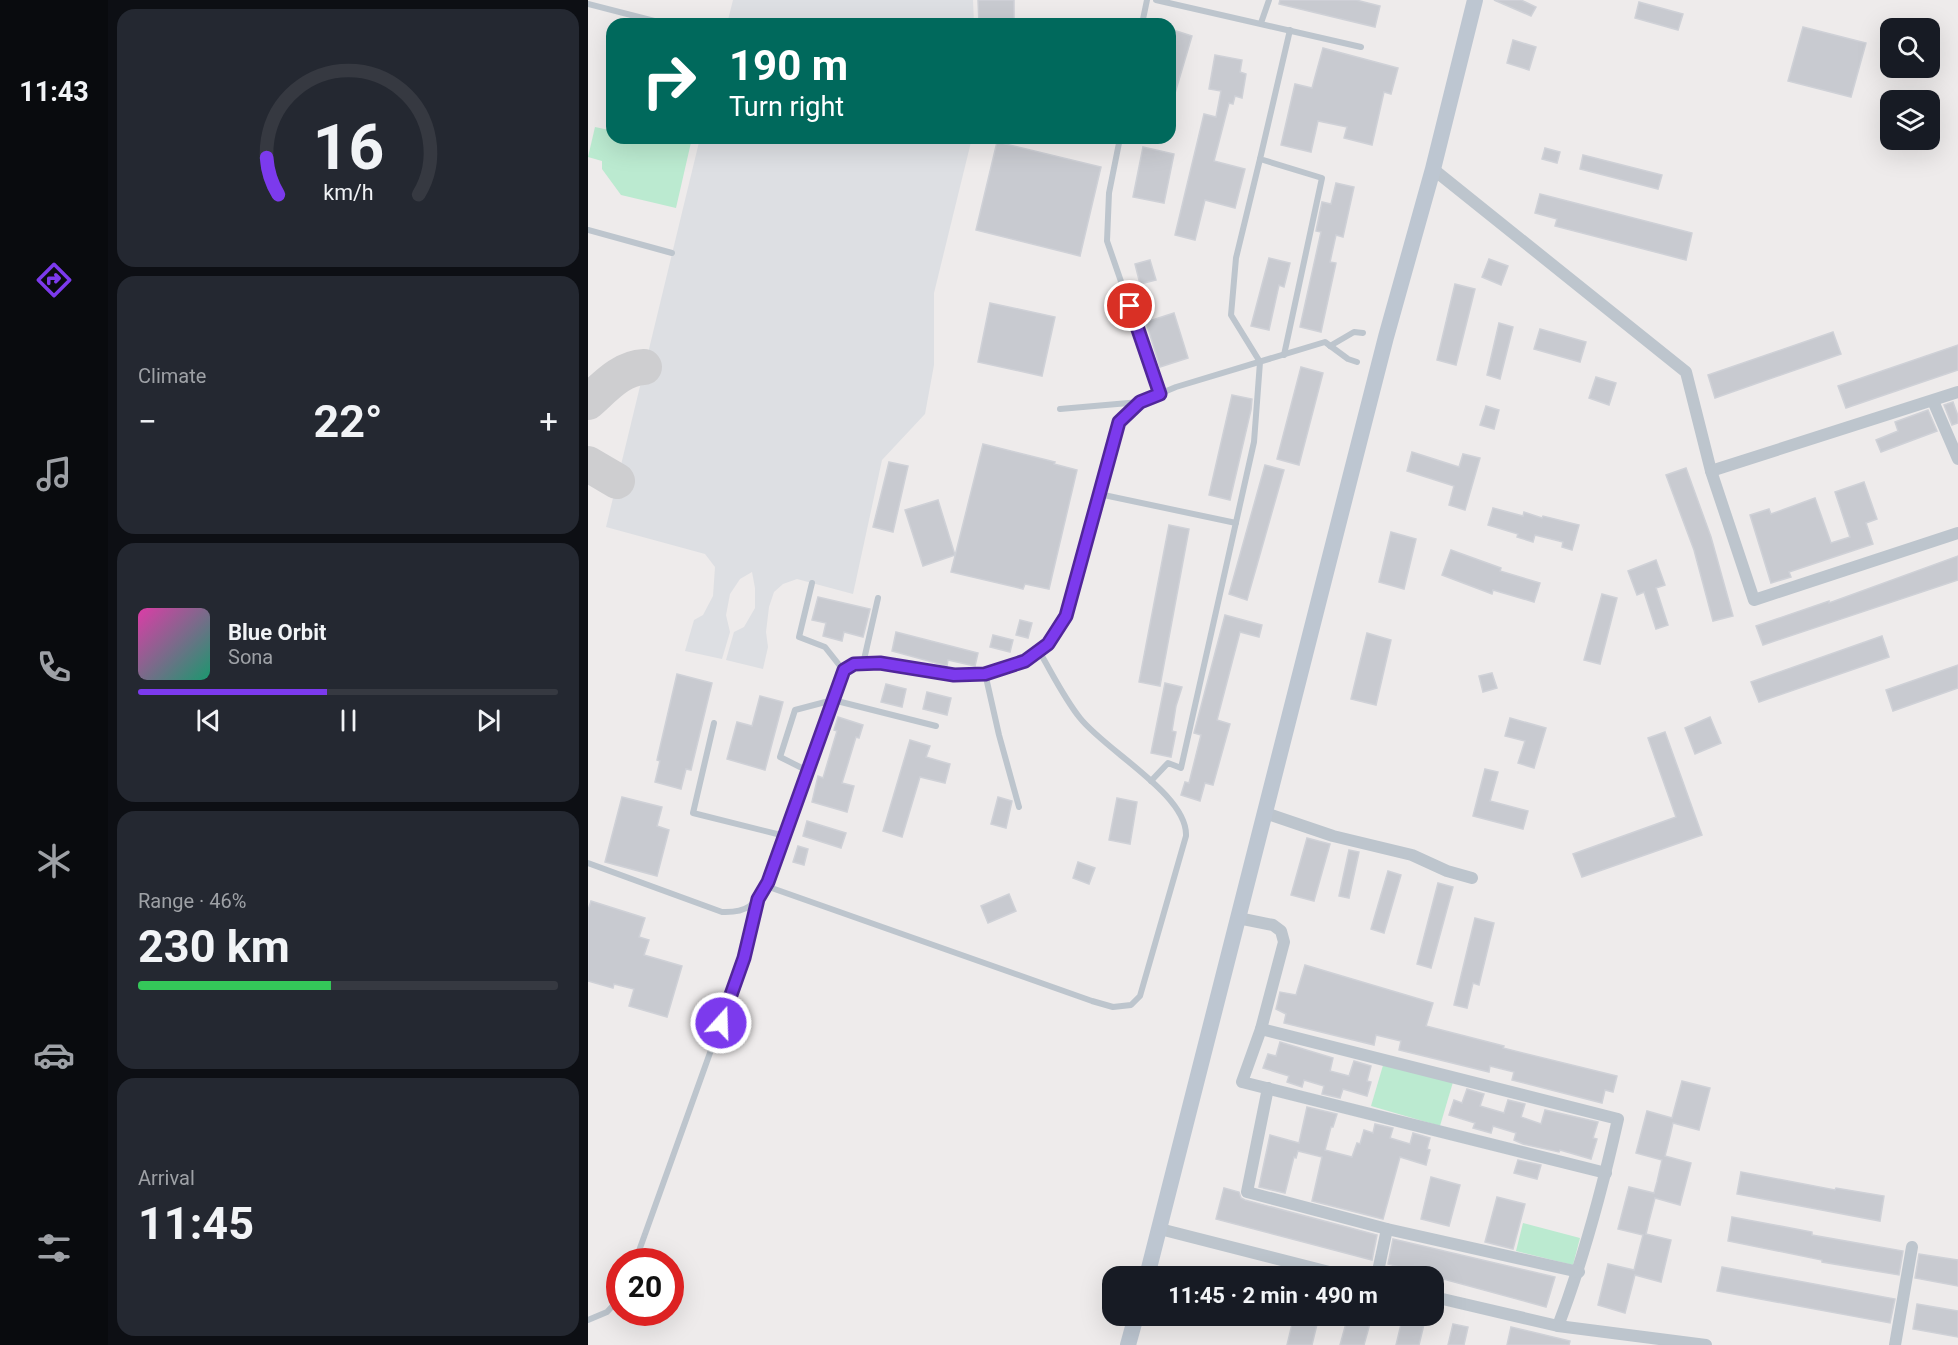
<!DOCTYPE html>
<html lang="en">
<head>
<meta charset="utf-8">
<style>
  body { margin:0; font-family:Roboto,sans-serif; background:#242831; color:#f1f3f6; height:100vh; display:flex; flex-direction:column; font-size:22px; white-space:nowrap }
  * { box-sizing:border-box; margin:0 }
  p { font-size:20px; color:#9ea1a6 }
  .icon { flex:none; width:33px; height:33px; fill:none; stroke:currentColor; stroke-width:2; stroke-linecap:round; stroke-linejoin:round }
  .map { position:relative; flex:1; overflow:hidden }
  .side { display:flex; flex-direction:column; gap:9px; padding:9px; background:#0d0f14; width:480px }
  .side>* { flex:none }
  .banner { position:absolute; left:18px; top:18px; width:570px; height:126px; border-radius:18px; box-shadow:0 6px 24px #0002; background:#00695c; color:#fff; overflow:hidden }
  .buttons { position:absolute; left:1292px; top:18px; display:grid; gap:12px }
  .buttons a { display:grid; place-items:center; width:60px; height:60px; border-radius:12px; background:#171b24; box-shadow:0 6px 24px #0002; font-size:30px }
  .speed { position:absolute; left:18px; top:1248px; display:flex; gap:12px; font-size:30px; font-weight:700; text-align:center }
  .speed>* { display:grid; place-content:center; width:78px; height:78px; border-radius:50%; background:#171b24; box-shadow:0 6px 24px #0002; line-height:1 }
  .speed .limit { border:9px solid #d22; background:#fff; color:#111 }
  .pin { position:absolute; display:grid; place-items:center; width:51px; height:51px; color:#fff; margin:-26px; border:3px solid #fff; border-radius:50%; box-shadow:0 2px 6px #0007 }
  .me { position:absolute; width:66px; margin:-33px; rotate:20deg; stroke-linejoin:round; filter:drop-shadow(0 0 4px #0008) }
  .turn { display:flex; align-items:center; gap:21px; height:126px; padding:0 24px; font-size:27px }
  .turn .icon { width:78px; height:78px; stroke-width:2.5 }
  .turn b { display:block; font-size:42px; line-height:51px }
  .big { font-size:45px; font-weight:700; line-height:1.1 }
  .side .tile { flex:1; display:flex; flex-direction:column; justify-content:center; gap:9px; min-width:0; padding:0 21px; border-radius:18px; background:#242831 }
  .side .dial { align-items:center; gap:0 }
  .dial svg { height:156px; overflow:visible; fill:none; stroke:#363941; stroke-width:7; stroke-linecap:round; text-anchor:middle }
  .dial text { fill:#f1f3f6; stroke:none }
  .song { display:flex; align-items:center; gap:18px }
  .cover { width:72px; height:72px; border-radius:9px; background:linear-gradient(135deg,hsl(320 70% 55%),hsl(160 70% 35%)) }
  .played { height:6px; border-radius:3px; background:linear-gradient(90deg,#7c3aed 45%,#363941 45%) }
  .keys { display:flex; justify-content:space-around; direction:ltr }
  .heat { display:flex; justify-content:space-between; align-items:center; font-size:33px; direction:ltr }
  .charge { height:9px; border-radius:4px; background:linear-gradient(90deg,#34c759 46%,#363941 0) }
  .trip { position:absolute; left:514px; top:1266px; width:342px; height:60px; border-radius:18px; background:#171b24; box-shadow:0 6px 24px #0002; font-weight:700; line-height:60px; text-align:center }
  main { display:flex; flex:1; min-height:0 }
  .dock { display:flex; flex-direction:column; width:108px; justify-content:space-around; align-items:center; background:#090b0e; color:#9ea1a6 }
  .dock .icon { width:42px; height:42px }
  .dock .current { color:#7c3aed }
  .dock b { font-size:27px; color:#f1f3f6 }
  .map>svg:first-child { display:block }
  .airport { fill:#dddfe3 }
  .green { fill:#bbead0 }
  .lines { fill:none; stroke-linecap:round; stroke-linejoin:round }
  .taxiway { stroke:#ceced0; stroke-width:36 }
  .building { fill:#c8cad0; stroke:#cfd1d7; stroke-width:1.5 }
  .lane { stroke:#bdc5cd; stroke-width:6 }
  .street { stroke:#bdc5cd; stroke-width:12 }
  .secondary { stroke:#bdc6d1; stroke-width:16 }
  .route-casing { stroke:#51269a; stroke-width:15 }
  .route { stroke:#7c3aed; stroke-width:10 }
</style>
</head>
<body>
<main>
<nav class="dock">
<b>11:43</b>
<svg class="icon current" aria-label="directions" viewBox="0 0 24 24"><path d="M12 3l9 9-9 9-9-9zM9 14v-3h6M13 9l2 2-2 2"/></svg>
<svg class="icon" aria-label="music" viewBox="0 0 24 24"><path d="M9 18V5l10-2v13"/><circle cx="6" cy="18" r="3"/><circle cx="16" cy="16" r="3"/></svg>
<svg class="icon" aria-label="phone" viewBox="0 0 24 24"><path d="M5 4h4l2 5-3 2q2 4 5 5l2-3 5 2v4C11 20 4 13 5 4z"/></svg>
<svg class="icon" aria-label="climate" viewBox="0 0 24 24"><path d="M12 3v18M4 7l16 10M4 17L20 7"/></svg>
<svg class="icon" aria-label="car" viewBox="0 0 24 24"><path d="M5 17H2v-5l4-1 3-4h7l3 4 3 1v5h-3M9 17h6M6 11h13"/><circle cx="7" cy="17" r="2"/><circle cx="17" cy="17" r="2"/></svg>
<svg class="icon" aria-label="filters" viewBox="0 0 24 24"><path d="M4 7h16M4 17h16"/><circle cx="9" cy="7" r="2"/><circle cx="15" cy="17" r="2"/></svg>
</nav>
<section class="side">
<div class="tile dial"><svg viewBox="0 0 100 80">
<path d="M14 69A42 42 0 1 1 86 69"/>
<path d="M14 69A42 42 0 0 1 8 50" stroke="#7c3aed"/>
<text x="50" y="56" font-size="32" font-weight="700">16</text>
<text x="50" y="72" font-size="11">km/h</text>
</svg></div>
<div class="tile"><p>Climate</p>
<div class="heat"><a>−</a><b class="big">22°</b><a>+</a></div>
</div>
<div class="tile">
<div class="song"><i class="cover"></i><div><b>Blue Orbit</b><p>Sona</p></div></div>
<div class="played"></div>
<div class="keys"><svg class="icon" aria-label="previous" viewBox="0 0 24 24"><path d="M18 5L8 12l10 7zM5 5v14"/></svg><svg class="icon" aria-label="pause" viewBox="0 0 24 24"><path d="M8 5v14M16 5v14"/></svg><svg class="icon" aria-label="next" viewBox="0 0 24 24"><path d="M6 5l10 7-10 7zM19 5v14"/></svg></div>
</div>
<div class="tile"><p>Range · 46%</p><b class="big">230 km</b><div class="charge"></div></div>
<div class="tile"><p>Arrival</p><b class="big">11:45</b></div>
</section>
<div class="map">
<svg width="1370" height="1345" viewBox="0 0 1370 1345">
  <rect width="100%" height="100%" fill="#eeebeb"/>
  <g class="airport">
    <polygon points="145,0 385,0 386,24 139,24"/>
    <polygon points="112,138 384,138 346,293 346,365 337,414 294,460 265,594 209,579 195,584 186,592 181,607 178,632 180,647 175,669 138,660 146,632 156,627 167,608 167,588 164,572 152,579 142,594 138,615 142,632 134,659 97,651 106,620 115,615 125,596 127,567 117,554 18,527"/>
  </g>
  <g class="green">
    <polygon points="7,127 21,130 24,129 24,138 104,138 88,208 33,195 14,169 14,161 0,157"/>
    <polygon points="796,1062 865,1082 852,1126 783,1106"/>
    <polygon points="935,1223 992,1238 985,1265 928,1251"/>
  </g>
  <g class="lines">
    <g class="taxiway">
      <path d="M0,402C17,387 33,368 56,367"/>
      <polyline points="0,464 29,481"/>
    </g>
  </g>
  <g class="building">
    <polygon points="390,0 426,0 426,24 391,24"/>
    <polygon points="692,0 768,0 792,6 787,27 691,4"/>
    <polygon points="906,0 933,0 948,7 943,16"/>
    <polygon points="1051,2 1095,14 1090,30 1047,18"/>
    <polygon points="1215,27 1278,43 1263,97 1200,81"/>
    <polygon points="582,29 604,36 585,100 582,100"/>
    <polygon points="925,40 948,47 941,70 919,63"/>
    <polygon points="735,48 810,68 803,94 796,92 784,145 756,138 759,127 730,121 723,152 693,145 707,84 724,88"/>
    <polygon points="627,55 654,60 652,72 658,74 654,98 647,96 645,104 641,103 626,161 657,169 647,208 617,200 607,240 587,235 616,114 628,117 633,91 621,89"/>
    <polygon points="409,142 513,167 492,256 388,230"/>
    <polygon points="555,147 586,154 576,203 545,197"/>
    <polygon points="957,148 972,152 969,163 954,159"/>
    <polygon points="995,155 1074,175 1070,189 992,169"/>
    <polygon points="748,183 766,187 755,237 748,235 742,262 748,263 733,332 712,327 733,232 728,231 734,202 743,204"/>
    <polygon points="952,194 1104,233 1098,260 967,226 969,219 947,213"/>
    <polygon points="681,258 702,263 696,287 691,285 681,330 663,326"/>
    <polygon points="901,259 920,266 913,285 894,277"/>
    <polygon points="562,260 568,280 552,284 547,264"/>
    <polygon points="867,284 887,289 868,365 849,360"/>
    <polygon points="402,303 467,317 454,376 390,362"/>
    <polygon points="586,313 600,358 572,367 558,322"/>
    <polygon points="911,323 925,327 912,379 899,375"/>
    <polygon points="952,329 998,342 992,362 946,349"/>
    <polygon points="1245,332 1253,354 1127,398 1120,375"/>
    <polygon points="1370,345 1370,370 1258,408 1250,386"/>
    <polygon points="713,367 735,373 711,465 689,459"/>
    <polygon points="1008,377 1028,383 1021,405 1001,398"/>
    <polygon points="644,395 664,399 663,410 642,500 621,495"/>
    <polygon points="1365,402 1370,416 1370,423 1364,425 1356,405"/>
    <polygon points="898,406 911,410 906,429 892,425"/>
    <polygon points="1340,410 1349,431 1293,452 1288,440 1310,431 1307,422"/>
    <polygon points="395,444 467,462 466,464 489,470 461,589 437,584 435,589 363,572"/>
    <polygon points="824,452 871,467 875,454 892,458 877,510 861,505 866,486 819,471"/>
    <polygon points="301,462 320,466 305,532 285,527"/>
    <polygon points="677,465 696,470 659,600 641,594"/>
    <polygon points="1098,468 1123,537 1145,616 1125,621 1106,550 1078,475"/>
    <polygon points="1276,482 1289,519 1278,523 1285,544 1201,572 1203,577 1183,583 1162,515 1181,509 1183,514 1227,498 1243,543 1262,537 1247,492"/>
    <polygon points="350,500 367,555 335,566 317,510"/>
    <polygon points="905,508 935,516 936,512 954,518 955,516 991,525 984,550 974,547 975,542 947,535 945,542 929,537 930,534 900,525"/>
    <polygon points="581,525 601,529 572,686 551,682"/>
    <polygon points="803,532 828,539 816,589 791,582"/>
    <polygon points="863,550 913,568 912,571 952,583 946,602 905,590 904,594 854,575"/>
    <polygon points="1370,556 1370,580 1175,645 1168,626 1241,601 1241,603"/>
    <polygon points="1068,560 1077,585 1068,588 1080,625 1068,629 1056,592 1049,595 1040,571"/>
    <polygon points="1014,594 1029,598 1012,664 996,660"/>
    <polygon points="230,597 282,609 275,637 256,632 254,641 235,636 238,623 224,620"/>
    <polygon points="637,615 674,625 671,637 652,632 629,720 642,724 625,785 617,783 612,801 593,795 597,782 601,783 613,735 606,733"/>
    <polygon points="432,620 444,623 440,638 428,635"/>
    <polygon points="308,632 390,653 387,666 360,660 359,666 304,651"/>
    <polygon points="779,633 803,640 788,705 763,699"/>
    <polygon points="405,635 425,640 422,652 402,647"/>
    <polygon points="1294,636 1301,657 1171,702 1163,682"/>
    <polygon points="1370,665 1370,688 1305,711 1298,690"/>
    <polygon points="904,673 909,688 895,692 891,676"/>
    <polygon points="89,674 124,683 103,770 98,769 93,789 67,782 72,761 69,760"/>
    <polygon points="577,683 594,687 588,706 584,731 588,732 583,757 563,753"/>
    <polygon points="298,684 318,689 314,707 293,702"/>
    <polygon points="339,692 363,698 359,715 335,709"/>
    <polygon points="172,696 195,702 177,770 139,759 149,722 164,726"/>
    <polygon points="250,717 275,725 271,738 268,737 254,783 266,786 259,812 224,802 230,776 235,778 249,731 246,730"/>
    <polygon points="1122,717 1133,743 1107,754 1097,728"/>
    <polygon points="922,718 958,728 946,768 930,763 937,741 917,736"/>
    <polygon points="1077,732 1114,835 994,877 985,854 1088,817 1060,738"/>
    <polygon points="322,740 342,746 338,757 362,764 357,783 332,777 314,837 295,831"/>
    <polygon points="897,769 910,772 902,801 940,811 935,829 885,816"/>
    <polygon points="34,797 74,807 69,826 81,830 69,876 17,862"/>
    <polygon points="410,797 424,801 418,828 403,824"/>
    <polygon points="529,798 549,802 542,844 521,840"/>
    <polygon points="219,821 258,833 253,848 215,836"/>
    <polygon points="719,838 742,844 726,901 703,895"/>
    <polygon points="210,846 220,849 216,865 205,862"/>
    <polygon points="761,850 771,852 761,898 751,896"/>
    <polygon points="490,862 507,868 501,884 485,878"/>
    <polygon points="800,871 813,875 796,933 783,929"/>
    <polygon points="850,883 865,887 843,968 829,964"/>
    <polygon points="421,894 428,911 400,923 393,906"/>
    <polygon points="3,901 57,918 51,937 61,940 56,955 94,966 79,1017 41,1006 46,989 26,984 25,988 0,981 0,910"/>
    <polygon points="887,918 906,923 891,985 885,983 879,1008 866,1005"/>
    <polygon points="717,965 845,1003 838,1026 916,1046 915,1048 1029,1076 1025,1092 1017,1090 1014,1103 924,1080 926,1072 902,1066 901,1072 811,1050 813,1041 788,1035 786,1045 696,1023 698,1014 688,1009 692,992 708,995"/>
    <polygon points="692,1042 745,1058 742,1071 761,1076 766,1061 783,1066 779,1081 783,1082 779,1096 755,1089 752,1098 734,1094 736,1086 716,1080 714,1087 699,1082 701,1076 675,1068 680,1054 688,1056"/>
    <polygon points="1094,1081 1122,1088 1111,1130 1085,1123 1082,1136 1077,1156 1103,1163 1092,1205 1067,1198 1061,1221 1058,1234 1083,1240 1073,1282 1047,1275 1037,1313 1010,1305 1020,1264 1046,1270 1055,1235 1030,1229 1041,1187 1066,1193 1069,1182 1074,1160 1048,1153 1059,1111 1084,1118"/>
    <polygon points="879,1089 896,1094 892,1106 916,1113 920,1100 937,1104 933,1117 953,1124 957,1110 1010,1122 1005,1138 1009,1139 1003,1159 972,1150 971,1152 935,1144 926,1140 928,1133 905,1126 903,1133 885,1128 887,1123 861,1115 866,1100 874,1103"/>
    <polygon points="719,1107 749,1114 745,1127 743,1127 737,1150 764,1157 769,1143 772,1144 776,1130 785,1133 787,1124 805,1128 802,1138 822,1144 825,1133 842,1138 839,1149 842,1150 838,1165 812,1157 795,1219 724,1201 734,1157 710,1151 708,1158 706,1157 697,1193 671,1187 682,1135 711,1143"/>
    <polygon points="930,1160 953,1165 949,1179 926,1173"/>
    <polygon points="1153,1172 1247,1190 1248,1188 1296,1196 1292,1221 1149,1194"/>
    <polygon points="843,1177 872,1185 861,1226 833,1219"/>
    <polygon points="636,1188 651,1192 653,1198 657,1200 789,1235 784,1260 628,1219"/>
    <polygon points="909,1197 937,1204 925,1249 897,1242"/>
    <polygon points="1144,1217 1224,1232 1224,1235 1315,1251 1311,1275 1234,1262 1234,1260 1140,1241"/>
    <polygon points="805,1239 967,1277 958,1307 800,1264"/>
    <polygon points="1331,1254 1370,1260 1370,1286 1327,1278"/>
    <polygon points="1134,1267 1307,1299 1302,1323 1129,1291"/>
    <polygon points="1329,1304 1370,1311 1370,1337 1325,1329"/>
    <polygon points="706,1316 731,1316 724,1345 699,1345"/>
    <polygon points="760,1316 784,1316 776,1345 752,1345"/>
    <polygon points="815,1316 838,1316 831,1345 808,1345"/>
    <polygon points="865,1324 880,1327 876,1345 860,1345"/>
    <polygon points="923,1327 982,1341 981,1345 919,1345"/>
  </g>
  <g class="lines">
    <g class="lane">
      <polyline points="568,0 773,47"/>
      <polyline points="0,4 78,24"/>
      <polyline points="673,23 681,0"/>
      <polyline points="554,24 559,0"/>
      <polyline points="532,138 521,193 519,241 572,394"/>
      <polyline points="0,230 84,253"/>
      <polyline points="742,346 766,332 775,333"/>
      <polyline points="696,355 734,178 672,159 702,30"/>
      <polyline points="472,409 552,402"/>
      <polyline points="511,494 648,523"/>
      <polyline points="224,583 211,637 237,647 256,671"/>
      <polyline points="275,664 290,598"/>
      <polyline points="397,673 411,735 431,807"/>
      <polyline points="126,723 105,813 197,836"/>
      <polyline points="220,771 192,757 207,710 245,700 348,726"/>
      <polyline points="563,781 580,763 593,768 666,442 672,362 643,315 648,258 672,159"/>
      <path d="M0,863L134,912C162,913 166,904 180,882L256,671L266,664L292,663L366,675L393,674L437,661L460,644L478,616L531,422L552,402L588,387L737,342L760,359L769,362"/>
      <path d="M178,886L504,1001L525,1007L543,1005L552,996L598,836C600,795 518,751 492,718C476,698 464,673 451,651"/>
      <polyline points="47,1262 156,958 170,899"/>
      <polyline points="0,1320 19,1312 32,1298"/>
    </g>
    <g class="street">
      <polyline points="845,169 1098,372 1123,471 1166,600 1370,533"/>
      <polyline points="1345,401 1370,459"/>
      <polyline points="1123,471 1370,392"/>
      <polyline points="677,813 745,836 824,855 859,871 884,878"/>
      <polyline points="650,918 685,925 693,931 696,942 673,1029 654,1082 1018,1173"/>
      <path d="M673,1029L1030,1119C1014,1190 996,1258 970,1326"/>
      <polyline points="680,1088 659,1192 799,1229 991,1272"/>
      <polyline points="572,1229 757,1276"/>
      <polyline points="789,1276 799,1229"/>
      <polyline points="846,1297 970,1326 1118,1345"/>
      <polyline points="1307,1345 1324,1247"/>
    </g>
    <g class="secondary">
      <polyline points="559,1276 763,474 798,337 845,169 887,0"/>
      <polyline points="540,1345 548,1316"/>
    </g>
  </g>
  <g class="lines">
    <g class="route-casing">
      <polyline id="route" points="133,1023 156,958 170,899 180,882 256,670 266,664 292,663 366,675 397,674 437,661 460,644 478,616 531,422 552,402 572,394 542,306"/>
    </g>
    <use href="#route" class="route"/>
  </g>
</svg>
<div class="buttons">
<a><svg class="icon" aria-label="search" viewBox="0 0 24 24"><circle cx="10" cy="10" r="6"/><path d="M15 15l6 6"/></svg></a>
<a><svg class="icon" aria-label="layers" viewBox="0 0 24 24"><path d="M12 4l9 5-9 5-9-5zM3 14l9 5 9-5"/></svg></a>
</div>
<div class="speed"><div class="limit">20</div></div>
<div class="pin" style="left:542px;top:306px;background:#d93025"><svg class="icon" aria-label="arrive" viewBox="0 0 24 24"><path d="M6 21V4h12l-3 4 3 4H6"/></svg></div>
<svg class="me" style="left:133px;top:1023px" viewBox="-20 -20 40 40"><circle r="17" fill="#7c3aed" stroke="#fff" stroke-width="3"/><path d="M0-11L8 9 0 5-8 9z" fill="#fff"/></svg>
<div class="trip">11:45 · 2 min · 490 m</div>
<div class="banner">
<div class="turn"><svg class="icon" aria-label="right" viewBox="0 0 24 24"><path d="M7 20v-9h11M14 6l5 5-5 5"/></svg><div><b>190 m</b>Turn right</div></div>
</div>
</div>
</main>
</body>
</html>
